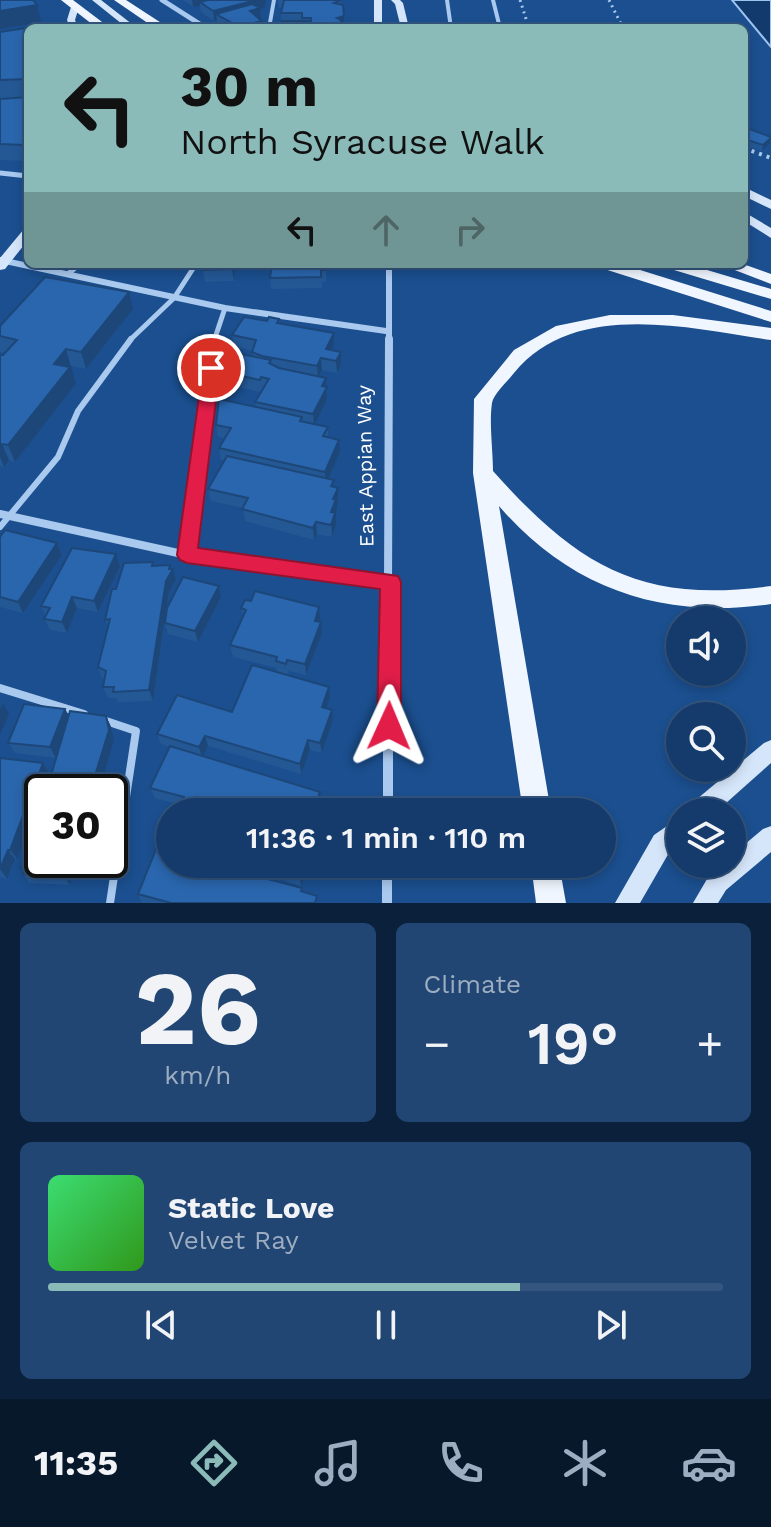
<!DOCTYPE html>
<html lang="en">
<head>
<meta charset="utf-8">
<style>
  body { margin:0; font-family:"Work Sans",sans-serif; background:#214673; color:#f1f3f6; height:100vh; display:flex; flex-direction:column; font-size:30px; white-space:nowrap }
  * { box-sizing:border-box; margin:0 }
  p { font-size:26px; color:#9dadc1 }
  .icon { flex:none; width:44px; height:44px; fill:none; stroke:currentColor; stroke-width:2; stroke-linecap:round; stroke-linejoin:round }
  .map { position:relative; height:903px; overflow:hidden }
  .drawer { display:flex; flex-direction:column; gap:20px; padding:20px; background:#0b203b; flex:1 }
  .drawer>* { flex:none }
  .hud { position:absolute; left:24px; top:24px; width:724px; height:244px; border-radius:12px; box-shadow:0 4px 12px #0003,0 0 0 2px #33557e; background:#8bbbb9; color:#111; overflow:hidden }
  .fabs { position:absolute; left:666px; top:606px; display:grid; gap:16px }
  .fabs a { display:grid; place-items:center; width:80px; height:80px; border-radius:50%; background:#143b6b; box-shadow:0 4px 12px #0003,0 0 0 2px #33557e; font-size:40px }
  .speed { position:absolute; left:24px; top:774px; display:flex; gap:16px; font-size:40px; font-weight:700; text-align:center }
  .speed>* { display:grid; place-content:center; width:104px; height:104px; border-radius:50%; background:#143b6b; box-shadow:0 4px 12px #0003,0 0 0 2px #33557e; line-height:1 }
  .speed .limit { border:4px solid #111; border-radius:12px; background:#fff; color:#111 }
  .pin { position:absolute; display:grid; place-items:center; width:68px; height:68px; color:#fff; margin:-34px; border:4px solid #fff; border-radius:50%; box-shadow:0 2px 8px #0007 }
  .me { position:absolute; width:88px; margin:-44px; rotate:1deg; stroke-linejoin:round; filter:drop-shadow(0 0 6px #0008) }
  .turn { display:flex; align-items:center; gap:28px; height:168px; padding:0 24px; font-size:36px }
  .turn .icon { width:104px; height:104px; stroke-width:2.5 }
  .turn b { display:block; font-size:56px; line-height:68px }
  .lanes { display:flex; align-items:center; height:76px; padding:0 24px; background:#0003; justify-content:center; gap:40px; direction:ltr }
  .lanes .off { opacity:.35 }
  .big { font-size:60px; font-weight:600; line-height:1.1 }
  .drawer .card { flex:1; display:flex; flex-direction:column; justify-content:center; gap:12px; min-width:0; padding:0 28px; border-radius:12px; background:#214673 }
  .drawer .dial { align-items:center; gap:0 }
  .dial b { font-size:104px; line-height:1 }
  .song { display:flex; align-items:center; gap:24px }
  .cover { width:96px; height:96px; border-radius:12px; background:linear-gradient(135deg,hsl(140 70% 55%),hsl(110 70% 35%)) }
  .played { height:8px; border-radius:4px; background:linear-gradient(90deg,#8bbbb9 70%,#33557e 70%) }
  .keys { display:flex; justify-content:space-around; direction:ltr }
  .heat { display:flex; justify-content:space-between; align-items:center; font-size:44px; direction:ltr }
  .drawer .tiles { flex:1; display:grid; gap:20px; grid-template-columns:1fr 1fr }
  .card:last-child { grid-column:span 2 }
  .trip { position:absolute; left:156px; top:798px; width:460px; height:80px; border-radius:40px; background:#143b6b; box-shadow:0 4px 12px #0003,0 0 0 2px #33557e; font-weight:600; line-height:80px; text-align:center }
  .tab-bar { display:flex; height:128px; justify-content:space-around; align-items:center; background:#08182b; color:#9dadc1 }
  .tab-bar .icon { width:56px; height:56px }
  .tab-bar .current { color:#8bbbb9 }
  .tab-bar b { font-size:36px; color:#f1f3f6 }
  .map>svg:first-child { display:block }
  .water { fill:#123a6d; stroke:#9cc4f0; stroke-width:2 }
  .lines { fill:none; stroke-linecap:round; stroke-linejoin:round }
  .path-far1 { stroke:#a9c9ee; stroke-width:3; stroke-dasharray:2 4; stroke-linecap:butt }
  .path { stroke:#a9c9ee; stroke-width:4; stroke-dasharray:3 5; stroke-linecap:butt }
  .lane-far3 { stroke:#a9c9ee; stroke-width:4 }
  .lane-far2 { stroke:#a9c9ee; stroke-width:5 }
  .lane-far1 { stroke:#a9c9ee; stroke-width:6 }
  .lane { stroke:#a9c9ee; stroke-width:8 }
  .street-far3 { stroke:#a9c9ee; stroke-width:5 }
  .street-far2 { stroke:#a9c9ee; stroke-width:6 }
  .street-far1 { stroke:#a9c9ee; stroke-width:8 }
  .street { stroke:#a9c9ee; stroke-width:10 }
  .secondary { fill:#d6e6fa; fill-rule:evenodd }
  .primary { fill:#f0f6ff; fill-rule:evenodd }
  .wall { fill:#245895 }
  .shaded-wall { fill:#1d4779 }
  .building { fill:#2a66ad; stroke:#1d4779; stroke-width:2 }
  .route { fill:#e11d48; stroke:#92132f; stroke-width:2 }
  .labels { text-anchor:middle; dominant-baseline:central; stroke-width:8; stroke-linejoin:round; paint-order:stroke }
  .street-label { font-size:20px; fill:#fff; stroke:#1b4f8f }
</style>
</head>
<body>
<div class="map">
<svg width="771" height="903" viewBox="0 0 771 903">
  <rect width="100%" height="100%" fill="#1b4f8f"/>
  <polygon class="water" points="732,0 771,0 771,47"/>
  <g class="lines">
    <g class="path-far1">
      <polyline points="520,0 529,28"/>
      <polyline points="609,0 623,28"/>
      <polyline points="744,148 748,149"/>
    </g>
    <polyline class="path" points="744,148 771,158"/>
    <g class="lane-far3">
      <polyline points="447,0 451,28"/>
      <polyline points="493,0 500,28"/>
      <polyline points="269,28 274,0"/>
    </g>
    <g class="lane-far2">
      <polyline points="0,173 28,176"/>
      <polyline points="178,264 194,266"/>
      <polyline points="69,273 80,264"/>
      <polyline points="129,341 174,298 196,264"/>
      <polyline points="214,341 225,308"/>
    </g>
    <g class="lane-far1">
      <polyline points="0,527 58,457 78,411 131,339"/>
      <polyline points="187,555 215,339"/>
    </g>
    <g class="lane">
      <polyline points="0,688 84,714"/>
      <polyline points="103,720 136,731 110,903"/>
    </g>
    <polyline class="street-far3" points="162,0 206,28"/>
    <g class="street-far2">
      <polyline points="0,260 225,308 386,331"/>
      <polyline points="389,341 389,264"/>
    </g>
    <g class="street-far1">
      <polyline points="0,514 187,555 391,582"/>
      <polyline points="388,587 389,339"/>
    </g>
    <g class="street">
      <polyline points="388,812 388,585"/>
      <polyline points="387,864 387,903"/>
    </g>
    <g class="secondary">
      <polygon points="92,0 101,0 137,28 127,28"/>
      <rect x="374" y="0" width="8" height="28"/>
      <polygon points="391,0 400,0 403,3 409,28 401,28 395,4"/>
      <polygon points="75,4 79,7 75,20 78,28 70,28 67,20 71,7"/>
      <polygon points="744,187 771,200 771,209 744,196"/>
      <polygon points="744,212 771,228 771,238 744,221"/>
      <polygon points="28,228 28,240 5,269 0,270 0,258 24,229"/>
      <polygon points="771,740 771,763 716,812 688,812 691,804 764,743"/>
      <polygon points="680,817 680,842 670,851 640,903 615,903 654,835"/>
      <polygon points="771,826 771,852 726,890 718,903 693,903 710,874 722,864 732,864 732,855 763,829"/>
    </g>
    <g class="primary">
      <polygon points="61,0 73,0 110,28 97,28"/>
      <polygon points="114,0 126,0 169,28 155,28"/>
      <polygon points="596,264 621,264 771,311 771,322 598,267"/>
      <polygon points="662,264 687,264 771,289 771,299 664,267"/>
      <polygon points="719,264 743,264 771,274 771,284"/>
      <path d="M610,315H673L771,328V340C689,328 574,299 514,373C508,381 494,393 492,403C489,424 493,450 493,471C578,566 640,604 771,586V604C663,620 570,589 499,506L551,812H523L473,473L474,399L514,350L556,326Z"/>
      <polygon points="531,864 559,864 566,903 536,903"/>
    </g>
  </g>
  <g class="wall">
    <polygon points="183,0 266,0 265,8 260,9 261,18 259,18 262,28 225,28 218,24 217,20 214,21 201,12 200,6 193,7"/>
    <polygon points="278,0 341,0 344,25 341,27 281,21 282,8 279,8"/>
    <polygon points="28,28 28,97 0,99 0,32"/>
    <polygon points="28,97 28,161 0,160 0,99"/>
    <polygon points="744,130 770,143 762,151 744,146"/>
    <polygon points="236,264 234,281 205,282 203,270"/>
    <polygon points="272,264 327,264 326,282 322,282 322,288 271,289 270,278"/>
    <polygon points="133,309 86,369 71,366 70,368 76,384 15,462 9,460 4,467 0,466 0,355 3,355 5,353 0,352 0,326"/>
    <polygon points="279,319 280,323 334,345 332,350 341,352 341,364 337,373 322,370 319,376 326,378 327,399 314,424 328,427 328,437 340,452 328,479 334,487 338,488 338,500 336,515 336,525 332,537 317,534 314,540 245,521 243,508 211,501 208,489 224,461 221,460 219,448 225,438 218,437 216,425 256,407 255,402 261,392 229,385 228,373 253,357 253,351 234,347 232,335 267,321"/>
    <polygon points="0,537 57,543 62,555 23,613 0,607"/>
    <polygon points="153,562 154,566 173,569 176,580 169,592 165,621 219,586 221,597 198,642 168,634 165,623 153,701 118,702 116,698 108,698 103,687 105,679 102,678 98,667 108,626 105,620 116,589"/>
    <polygon points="120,566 98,612 77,608 67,633 50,630 44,619 46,616 41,606"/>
    <polygon points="241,608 320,619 319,622 322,633 306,675 289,671 288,675 277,672 277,668 233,657 230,645 243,617"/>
    <polygon points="330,698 326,708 333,720 322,753 310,750 301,774 208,746 203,756 321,802 318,812 179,812 178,810 181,805 155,798 150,788 170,747 161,744 157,734 232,712"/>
    <polygon points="65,709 69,716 106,716 111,727 114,740 99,792 49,792 47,789 56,758 15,753 8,743"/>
    <polygon points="0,758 43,763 49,773 17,859 15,859 7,879 0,877"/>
    <polygon points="42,860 95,860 94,866 79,866 76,878 72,879 70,885 29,883 23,874 23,872 21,869"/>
    <polygon points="170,864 302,888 302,892 318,903 142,903 138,894"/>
    <polygon points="225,864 309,864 301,886 238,865 236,868"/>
  </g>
  <g class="shaded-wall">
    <polygon points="192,0 228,0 200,2 200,6 193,7"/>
    <polygon points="257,0 266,0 265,8 260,9 261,18 251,21 216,14 217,20 214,21 213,11"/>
    <polygon points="37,5 41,22 0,29 0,11"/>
    <polygon points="344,16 344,25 340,28 337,18"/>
    <polygon points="262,21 262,28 255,28 254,23"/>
    <polygon points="771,138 770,143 762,151 763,145"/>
    <polygon points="233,264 236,264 234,281 232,269"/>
    <polygon points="129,292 133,309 86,369 81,352"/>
    <polygon points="334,333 334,345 326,361 326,349"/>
    <polygon points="66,349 76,384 15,462 8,445 54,364"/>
    <polygon points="341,352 341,364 337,373 336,361"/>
    <polygon points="321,358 322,370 318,378 317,366"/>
    <polygon points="326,378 327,399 314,426 313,414 322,386"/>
    <polygon points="339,440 340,452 326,484 325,472"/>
    <polygon points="2,444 9,460 4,467 0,457 0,446"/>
    <polygon points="338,488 338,500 336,515 336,525 332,537 331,512 333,499"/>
    <polygon points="316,522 317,534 314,540 313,528"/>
    <polygon points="57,543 62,555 23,613 18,602"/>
    <polygon points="116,554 120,566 98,612 94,601"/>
    <polygon points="170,565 172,571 173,569 176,580 169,592 153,701 149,690 166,581"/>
    <polygon points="219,586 221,597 198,642 195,631"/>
    <polygon points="72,597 77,608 67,633 62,622"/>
    <polygon points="319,607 320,619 316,632 315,621"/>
    <polygon points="321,622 322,633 306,675 305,664"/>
    <polygon points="329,687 330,698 323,717 322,707"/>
    <polygon points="3,703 9,714 0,734 0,709"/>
    <polygon points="65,709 71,720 56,758 50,747"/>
    <polygon points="332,710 333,720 322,753 320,743"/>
    <polygon points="106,716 111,727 114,740 99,792 90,792"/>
    <polygon points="205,736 208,746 202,758 199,747"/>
    <polygon points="308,740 310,750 301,774 300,764"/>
    <polygon points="43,763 49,773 17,859 10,850"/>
    <polygon points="320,792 321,802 318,812 313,812"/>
    <polygon points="8,850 15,859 7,879 0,869"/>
    <polygon points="72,860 75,860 79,866 76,878 71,869"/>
    <polygon points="305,864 309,864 301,886 300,877"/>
    <polygon points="66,870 72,879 70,885 64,876"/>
  </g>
  <g class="building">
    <polygon points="0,0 33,0 37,5 0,11"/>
    <polygon points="208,0 257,0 213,11 200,2"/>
    <polygon points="284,0 341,0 334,3 343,5 344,16 337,18 341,20 340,28 279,28 282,21 311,21 311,18 302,18 302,13 281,13"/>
    <polygon points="252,4 260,8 250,11 262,21 254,23 260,26 255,27 257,28 241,28 216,14"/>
    <polygon points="39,26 40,28 28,28 28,79 0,80 0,32"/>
    <polygon points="28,97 28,140 25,145 0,144 0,99"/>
    <polygon points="747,128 771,137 771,138 763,145 744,139 744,130"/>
    <polygon points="204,264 233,264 232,269 203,270"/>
    <polygon points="272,264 326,264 326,270 321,270 321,277 270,278"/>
    <polygon points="45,277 129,292 81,352 66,349 54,364 70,367 8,445 2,444 0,446 0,355 3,355 17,340 0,336 0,326"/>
    <polygon points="244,317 267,321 269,317 279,319 277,323 334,333 326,349 341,352 336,361 321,358 317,366 262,356 252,352 256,340 232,335"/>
    <polygon points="240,354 271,360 269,363 279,368 326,378 322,386 327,387 313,414 255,402 269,379 261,377 260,380 228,373"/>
    <polygon points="219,399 302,417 300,421 328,427 323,436 339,440 325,472 219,448 231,428 216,425"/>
    <polygon points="227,456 334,480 331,486 338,488 333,499 336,499 331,512 335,513 331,525 316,522 313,528 242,509 248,498 208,489"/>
    <polygon points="5,530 57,543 18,602 0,597 0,537"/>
    <polygon points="72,548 116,554 94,601 72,597 62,622 44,619 50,608 41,606"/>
    <polygon points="153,562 152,566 170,565 169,569 173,569 166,581 149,690 113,692 114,687 103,687 106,671 98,667 110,619 105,620 112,589 116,589 124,563"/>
    <polygon points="183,577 219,586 195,631 165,623 167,608"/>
    <polygon points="255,591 319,607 315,621 321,622 305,664 287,660 286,664 276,661 277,657 230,645 246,610 241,608 245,600 251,601"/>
    <polygon points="252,665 329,687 322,707 332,710 320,743 308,740 300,764 205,736 199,747 157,734 177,695 232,712"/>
    <polygon points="24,704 65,709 50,747 8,743"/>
    <polygon points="70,711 106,716 109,730 90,792 49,792 50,789 47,789"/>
    <polygon points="170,746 320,792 313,812 180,812 178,810 184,797 150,788"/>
    <polygon points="0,758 43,763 10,850 8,850 0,869"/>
    <polygon points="42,800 42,860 72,860 71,869 66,870 64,876 23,874 24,869 21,869"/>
    <polygon points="157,847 170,850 170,864 210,864 302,888 301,891 317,896 315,903 171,903 138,894"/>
    <polygon points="260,864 305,864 300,877"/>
  </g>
  <polygon class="route" points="211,362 220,368 198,548 398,576 401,582 401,726 397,733 389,736 381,733 377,726 380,589 187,563 180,560 177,555 203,368"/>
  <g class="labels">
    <g class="street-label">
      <text transform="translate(365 466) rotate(-91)">East Appian Way</text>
    </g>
  </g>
</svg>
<div class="fabs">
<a><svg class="icon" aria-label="sound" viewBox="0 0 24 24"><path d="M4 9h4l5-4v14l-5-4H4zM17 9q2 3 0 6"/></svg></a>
<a><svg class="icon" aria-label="search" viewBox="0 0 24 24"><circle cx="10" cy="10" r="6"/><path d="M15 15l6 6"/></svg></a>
<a><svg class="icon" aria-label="layers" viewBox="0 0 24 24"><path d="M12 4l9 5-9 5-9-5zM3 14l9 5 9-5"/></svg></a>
</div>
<div class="speed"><div class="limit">30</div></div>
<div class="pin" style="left:211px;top:368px;background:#d93025"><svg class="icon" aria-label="arrive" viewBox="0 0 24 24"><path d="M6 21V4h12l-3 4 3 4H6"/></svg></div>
<svg class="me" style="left:389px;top:726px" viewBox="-20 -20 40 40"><path d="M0-17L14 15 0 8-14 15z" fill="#e11d48" stroke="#fff" stroke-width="4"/></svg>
<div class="trip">11:36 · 1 min · 110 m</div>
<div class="hud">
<div class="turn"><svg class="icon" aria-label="left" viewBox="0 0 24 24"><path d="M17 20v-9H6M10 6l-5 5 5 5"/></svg><div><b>30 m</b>North Syracuse Walk</div></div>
<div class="lanes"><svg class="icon" aria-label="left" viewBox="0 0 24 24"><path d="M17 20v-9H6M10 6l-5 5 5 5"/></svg><svg class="icon off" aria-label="ahead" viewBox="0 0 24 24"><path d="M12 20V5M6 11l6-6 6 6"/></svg><svg class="icon off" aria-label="right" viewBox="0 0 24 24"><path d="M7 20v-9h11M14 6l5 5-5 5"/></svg></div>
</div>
</div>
<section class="drawer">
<div class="tiles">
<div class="card dial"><b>26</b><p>km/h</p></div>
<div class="card"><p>Climate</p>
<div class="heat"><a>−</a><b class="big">19°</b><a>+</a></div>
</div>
<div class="card">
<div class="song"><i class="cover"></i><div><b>Static Love</b><p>Velvet Ray</p></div></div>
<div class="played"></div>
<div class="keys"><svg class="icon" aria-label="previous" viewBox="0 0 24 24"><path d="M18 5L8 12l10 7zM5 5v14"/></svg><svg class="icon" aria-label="pause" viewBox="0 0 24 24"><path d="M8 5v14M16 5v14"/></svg><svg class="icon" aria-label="next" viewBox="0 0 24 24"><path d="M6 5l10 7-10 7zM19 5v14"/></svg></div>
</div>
</div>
</section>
<nav class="tab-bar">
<b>11:35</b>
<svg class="icon current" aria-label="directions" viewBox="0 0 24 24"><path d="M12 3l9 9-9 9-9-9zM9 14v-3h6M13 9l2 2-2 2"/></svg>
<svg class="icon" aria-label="music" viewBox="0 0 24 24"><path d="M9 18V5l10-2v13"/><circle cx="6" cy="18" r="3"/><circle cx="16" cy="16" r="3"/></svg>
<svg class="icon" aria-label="phone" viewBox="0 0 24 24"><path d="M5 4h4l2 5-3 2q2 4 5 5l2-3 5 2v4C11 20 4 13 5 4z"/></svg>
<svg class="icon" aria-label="climate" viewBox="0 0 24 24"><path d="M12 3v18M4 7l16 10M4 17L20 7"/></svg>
<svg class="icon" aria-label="car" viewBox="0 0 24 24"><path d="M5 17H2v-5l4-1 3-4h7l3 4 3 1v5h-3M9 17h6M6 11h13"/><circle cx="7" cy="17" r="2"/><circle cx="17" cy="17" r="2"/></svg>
</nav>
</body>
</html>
